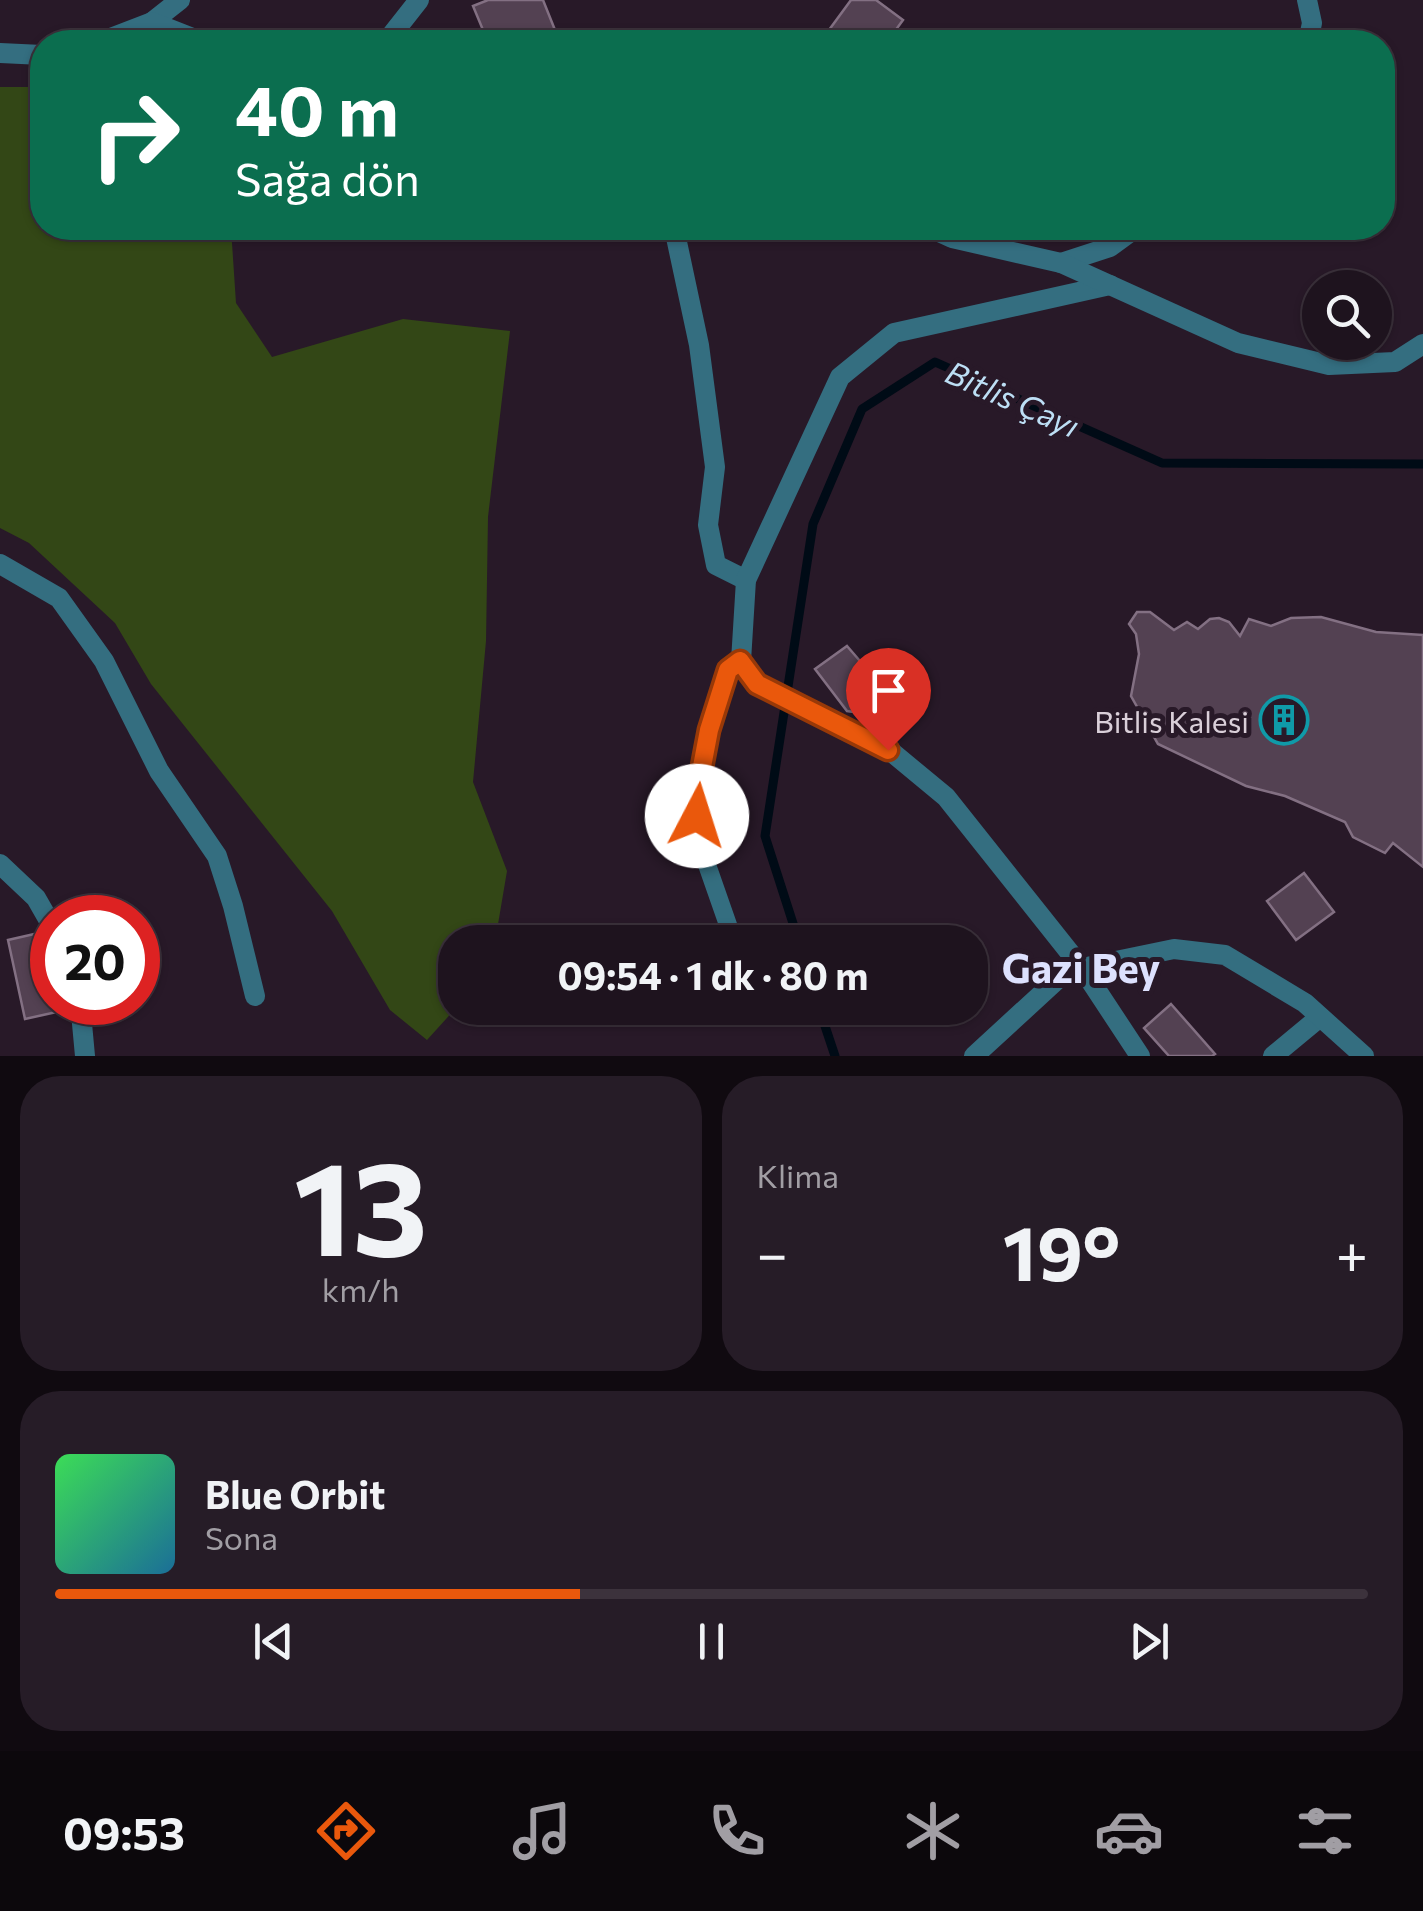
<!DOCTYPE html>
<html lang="tr">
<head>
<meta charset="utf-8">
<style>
  body { margin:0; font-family:Commissioner,sans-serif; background:#261c27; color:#f1f3f6; height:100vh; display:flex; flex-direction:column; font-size:38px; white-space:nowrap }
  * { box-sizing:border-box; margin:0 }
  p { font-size:32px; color:#a19ea4 }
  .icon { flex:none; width:55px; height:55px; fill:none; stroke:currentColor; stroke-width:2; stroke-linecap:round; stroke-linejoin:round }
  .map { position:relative; height:1056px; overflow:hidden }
  .panel { display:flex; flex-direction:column; gap:20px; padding:20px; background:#100a10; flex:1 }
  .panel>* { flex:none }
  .banner { position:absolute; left:30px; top:30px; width:1365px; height:210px; border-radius:40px; box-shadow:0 2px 8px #0004,0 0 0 2px #3c323c; background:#0b6e4f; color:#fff; overflow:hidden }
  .buttons { position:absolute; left:1302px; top:270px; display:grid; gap:20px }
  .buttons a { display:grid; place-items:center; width:90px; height:90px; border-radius:50%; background:#1e131e; box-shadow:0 2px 8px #0004,0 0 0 2px #3c323c; font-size:50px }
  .speed { position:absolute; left:30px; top:895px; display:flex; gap:20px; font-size:50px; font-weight:700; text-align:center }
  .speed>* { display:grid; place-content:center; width:130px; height:130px; border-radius:50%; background:#1e131e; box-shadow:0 2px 8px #0004,0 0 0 2px #3c323c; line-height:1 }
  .speed .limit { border:15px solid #d22; background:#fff; color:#111 }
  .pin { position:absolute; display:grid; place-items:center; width:85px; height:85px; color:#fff; margin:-102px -42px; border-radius:50% 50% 50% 0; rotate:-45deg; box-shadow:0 0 10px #0007 }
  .pin .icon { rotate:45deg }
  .me { position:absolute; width:110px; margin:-55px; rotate:5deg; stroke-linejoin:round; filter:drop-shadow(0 0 8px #0008) }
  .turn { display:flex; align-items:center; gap:35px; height:210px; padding:0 40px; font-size:45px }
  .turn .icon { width:130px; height:130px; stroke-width:2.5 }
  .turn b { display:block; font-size:70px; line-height:85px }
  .big { font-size:75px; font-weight:700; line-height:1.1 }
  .panel .widget { flex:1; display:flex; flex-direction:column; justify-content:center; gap:15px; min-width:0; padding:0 35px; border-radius:40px; background:#261c27 }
  .panel .dial { align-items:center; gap:0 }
  .dial b { font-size:130px; line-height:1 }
  .song { display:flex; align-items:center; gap:30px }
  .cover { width:120px; height:120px; border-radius:15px; background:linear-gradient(135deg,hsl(130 70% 55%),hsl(200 70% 35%)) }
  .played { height:10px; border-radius:5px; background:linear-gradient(90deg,#ea580c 40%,#3c323c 40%) }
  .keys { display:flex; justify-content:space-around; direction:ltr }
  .heat { display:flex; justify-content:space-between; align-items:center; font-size:55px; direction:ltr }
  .panel .tiles { flex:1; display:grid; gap:20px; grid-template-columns:1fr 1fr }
  .widget:last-child { grid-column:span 2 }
  .trip { position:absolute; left:438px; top:925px; width:550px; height:100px; border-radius:40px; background:#1e131e; box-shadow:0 2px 8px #0004,0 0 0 2px #3c323c; font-weight:700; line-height:100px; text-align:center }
  .tab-bar { display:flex; height:160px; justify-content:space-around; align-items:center; background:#0c080c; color:#a19ea4 }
  .tab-bar .icon { width:70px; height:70px }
  .tab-bar .selected { color:#ea580c }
  .tab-bar b { font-size:45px; color:#f1f3f6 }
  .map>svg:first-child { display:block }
  .green { fill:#334716 }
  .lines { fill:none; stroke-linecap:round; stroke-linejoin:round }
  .stream { stroke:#000b16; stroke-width:9 }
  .building { fill:#534152; stroke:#837083; stroke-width:2.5 }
  .service { stroke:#346e80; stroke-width:18 }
  .minor { stroke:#346e80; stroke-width:20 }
  .tertiary { stroke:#346e80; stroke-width:20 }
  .route-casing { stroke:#983908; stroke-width:25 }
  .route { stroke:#ea580c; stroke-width:18 }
  .labels { text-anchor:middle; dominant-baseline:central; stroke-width:10; stroke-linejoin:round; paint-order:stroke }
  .poi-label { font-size:30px; fill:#dacfd9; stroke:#281928; text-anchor:end }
  .water-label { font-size:32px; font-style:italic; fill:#bddff5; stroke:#281928 }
  .district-label { font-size:40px; font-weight:bold; fill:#dde1fe; stroke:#281928 }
</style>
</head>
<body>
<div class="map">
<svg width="1423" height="1056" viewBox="0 0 1423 1056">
  <rect width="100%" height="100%" fill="#281928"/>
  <polygon class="green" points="0,87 42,87 42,228 231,228 236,303 272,357 403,319 510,331 488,517 486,641 473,782 507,871 495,942 455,942 456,1008 427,1040 390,1010 332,911 151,684 115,623 29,543 0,528"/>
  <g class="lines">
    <g class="stream">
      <polyline points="799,942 765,836 813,524 862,409 935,362 1162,463 1423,464"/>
      <polyline points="819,1008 835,1056"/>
    </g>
  </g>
  <g class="building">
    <polygon points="488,0 543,0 555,30 521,42 488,42 473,6"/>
    <polygon points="851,0 876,0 903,20 887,42 847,42 829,30"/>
    <polygon points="1137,612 1150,612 1174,630 1187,622 1198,629 1210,619 1219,618 1229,622 1240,636 1249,619 1271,626 1291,618 1321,617 1376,632 1423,635 1423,867 1393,843 1385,853 1353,837 1345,822 1285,796 1246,786 1158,744 1131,696 1139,654 1136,634 1129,624"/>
    <polygon points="847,646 891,697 880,727 861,713 847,711 815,669"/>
    <polygon points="1304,873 1334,912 1296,940 1267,901"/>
    <polygon points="43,932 52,973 52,1002 59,1002 61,1011 25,1019 8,940"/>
    <polygon points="1171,1004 1215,1054 1212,1056 1169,1056 1144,1028"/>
  </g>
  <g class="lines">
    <polyline class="service" points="734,942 698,839 697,793 709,730 727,670 741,661"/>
    <g class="minor">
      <polyline points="1307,0 1312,23 1308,42"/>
      <polyline points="152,22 180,0"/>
      <polyline points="386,42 419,0"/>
      <polyline points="674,228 699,345 715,467 708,525 716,565 746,580"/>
      <polyline points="1061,263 1110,247 1136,228"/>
      <polyline points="1110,285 894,333 840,377 746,580 741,661 757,684 888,749 946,797 1082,968 1140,1056"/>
      <polyline points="0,564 59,598 104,661 159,771 217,856 233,906 255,996"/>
      <polyline points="0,864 36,898 52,926"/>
      <polyline points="80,1002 85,1056"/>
      <polyline points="1273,1056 1320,1017"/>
    </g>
    <g class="tertiary">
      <polyline points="100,42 152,22 203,42"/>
      <polyline points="0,53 42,55"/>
      <polyline points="930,228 952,238 1061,263 1238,343 1329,365 1395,362 1423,344"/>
      <polyline points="974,1056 1059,978 1082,968 1174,949 1225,955 1305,1003 1364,1056"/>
    </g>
  </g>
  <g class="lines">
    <g class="route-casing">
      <polyline id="route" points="697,816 697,793 709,730 728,670 740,661 757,684 888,750"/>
    </g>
    <use href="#route" class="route"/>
  </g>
  <defs>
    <g id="building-ring" transform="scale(2.5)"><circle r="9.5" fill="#281928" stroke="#0f9aa8" stroke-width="1.5"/><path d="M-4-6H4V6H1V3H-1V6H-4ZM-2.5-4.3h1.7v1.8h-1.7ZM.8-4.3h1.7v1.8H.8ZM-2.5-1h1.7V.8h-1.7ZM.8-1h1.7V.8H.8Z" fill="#0f9aa8"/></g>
  </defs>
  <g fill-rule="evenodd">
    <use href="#building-ring" x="1284" y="720"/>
  </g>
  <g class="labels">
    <g class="poi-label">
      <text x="1249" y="720">Bitlis Kalesi</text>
    </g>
    <g class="water-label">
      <text transform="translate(1013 398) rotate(24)">Bitlis Çayı</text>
    </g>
    <g class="district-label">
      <text x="1081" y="966">Gazi Bey</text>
    </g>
  </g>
</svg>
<div class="buttons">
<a><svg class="icon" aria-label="search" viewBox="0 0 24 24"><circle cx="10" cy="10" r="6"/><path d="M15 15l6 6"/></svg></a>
</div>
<div class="speed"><div class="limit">20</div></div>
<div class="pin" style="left:888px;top:750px;background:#d93025"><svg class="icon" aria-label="arrive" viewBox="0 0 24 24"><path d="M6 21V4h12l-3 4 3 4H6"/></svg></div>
<svg class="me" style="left:697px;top:816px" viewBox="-20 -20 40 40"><circle r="19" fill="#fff"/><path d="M0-13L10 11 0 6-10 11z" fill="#ea580c"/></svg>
<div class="trip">09:54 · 1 dk · 80 m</div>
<div class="banner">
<div class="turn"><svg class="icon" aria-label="right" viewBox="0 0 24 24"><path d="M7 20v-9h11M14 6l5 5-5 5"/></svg><div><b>40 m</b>Sağa dön</div></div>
</div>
</div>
<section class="panel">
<div class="tiles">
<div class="widget dial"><b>13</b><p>km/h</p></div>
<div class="widget"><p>Klima</p>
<div class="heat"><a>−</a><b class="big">19°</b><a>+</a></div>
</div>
<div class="widget">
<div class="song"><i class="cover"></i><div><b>Blue Orbit</b><p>Sona</p></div></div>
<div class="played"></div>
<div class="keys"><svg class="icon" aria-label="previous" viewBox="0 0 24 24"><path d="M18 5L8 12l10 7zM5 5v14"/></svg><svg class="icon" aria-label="pause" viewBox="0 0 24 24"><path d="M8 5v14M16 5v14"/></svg><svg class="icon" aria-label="next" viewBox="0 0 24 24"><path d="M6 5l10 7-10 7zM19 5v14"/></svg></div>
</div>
</div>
</section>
<nav class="tab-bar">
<b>09:53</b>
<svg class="icon selected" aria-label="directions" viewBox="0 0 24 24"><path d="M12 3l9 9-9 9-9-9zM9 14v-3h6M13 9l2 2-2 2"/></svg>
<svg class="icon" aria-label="music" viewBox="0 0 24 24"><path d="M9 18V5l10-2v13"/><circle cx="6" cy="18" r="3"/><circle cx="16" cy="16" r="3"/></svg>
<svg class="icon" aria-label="phone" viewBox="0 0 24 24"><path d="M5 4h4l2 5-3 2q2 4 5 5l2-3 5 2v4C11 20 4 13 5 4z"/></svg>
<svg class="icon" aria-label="climate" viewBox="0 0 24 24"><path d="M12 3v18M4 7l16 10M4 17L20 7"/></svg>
<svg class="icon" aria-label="car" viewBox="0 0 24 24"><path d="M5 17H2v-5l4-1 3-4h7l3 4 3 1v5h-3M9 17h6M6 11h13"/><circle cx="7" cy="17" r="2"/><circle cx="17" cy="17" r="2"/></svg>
<svg class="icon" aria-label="filters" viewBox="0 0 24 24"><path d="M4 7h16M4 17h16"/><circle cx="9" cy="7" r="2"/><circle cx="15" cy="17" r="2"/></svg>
</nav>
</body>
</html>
